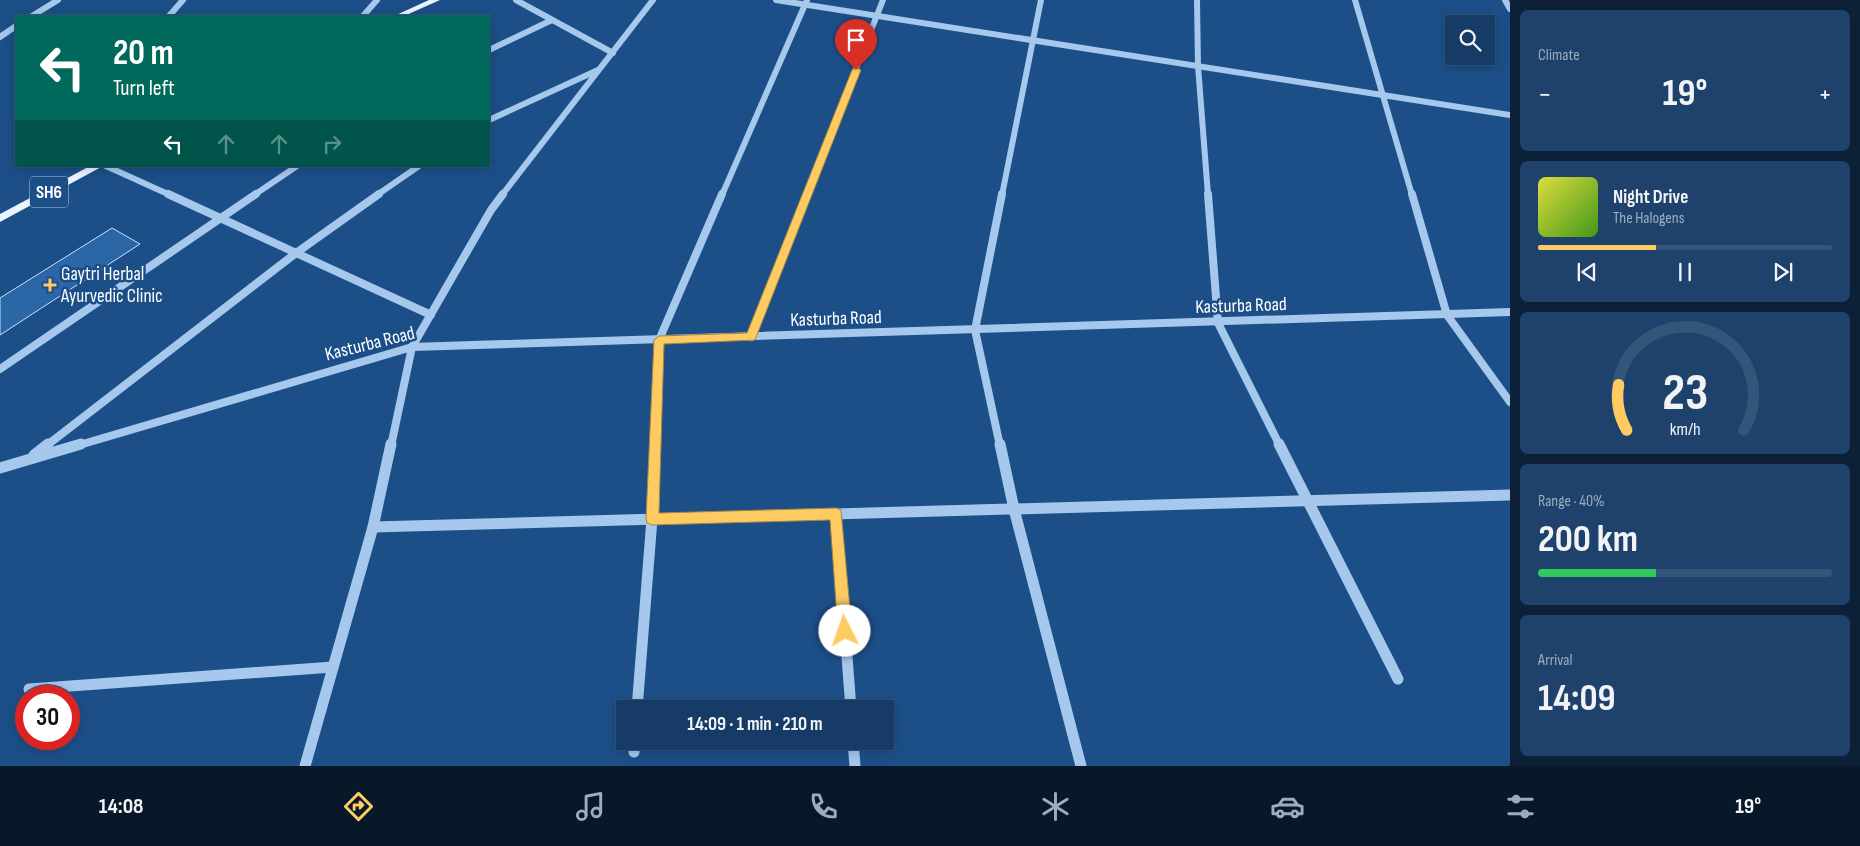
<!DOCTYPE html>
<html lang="en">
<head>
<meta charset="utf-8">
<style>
  body { margin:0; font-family:"Sofia Sans Condensed",sans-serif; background:#1e426c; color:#f1f3f6; height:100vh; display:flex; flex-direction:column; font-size:19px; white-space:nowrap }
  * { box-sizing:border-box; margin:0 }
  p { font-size:16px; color:#9dadbf }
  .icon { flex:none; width:28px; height:28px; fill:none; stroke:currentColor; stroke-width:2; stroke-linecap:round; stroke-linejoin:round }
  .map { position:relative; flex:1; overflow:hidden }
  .sheet { display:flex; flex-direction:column; gap:10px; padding:10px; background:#0c2038; width:350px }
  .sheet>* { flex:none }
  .hud { position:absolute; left:15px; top:15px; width:475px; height:152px; border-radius:0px; box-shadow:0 2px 12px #0003,0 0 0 1px #34557a; background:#00695c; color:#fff; overflow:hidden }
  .buttons { position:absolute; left:1445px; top:15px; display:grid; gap:10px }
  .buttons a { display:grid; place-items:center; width:50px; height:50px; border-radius:0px; background:#153b66; box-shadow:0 2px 12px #0003,0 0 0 1px #34557a; font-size:25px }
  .speed { position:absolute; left:15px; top:685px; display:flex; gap:10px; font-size:25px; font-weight:700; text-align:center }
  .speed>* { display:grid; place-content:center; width:65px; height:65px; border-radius:50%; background:#153b66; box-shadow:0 2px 12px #0003,0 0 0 1px #34557a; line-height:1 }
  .speed .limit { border:8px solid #d22; background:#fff; color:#111 }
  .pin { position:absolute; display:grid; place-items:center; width:42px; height:42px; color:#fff; margin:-51px -21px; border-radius:50% 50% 50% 0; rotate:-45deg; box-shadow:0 0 5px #0007 }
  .pin .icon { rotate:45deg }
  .me { position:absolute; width:55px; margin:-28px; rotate:356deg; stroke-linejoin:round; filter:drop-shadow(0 0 4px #0008) }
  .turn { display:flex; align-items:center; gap:18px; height:105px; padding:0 15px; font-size:22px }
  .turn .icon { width:65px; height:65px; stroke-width:2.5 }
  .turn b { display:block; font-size:35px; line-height:42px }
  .lanes { display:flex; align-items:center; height:48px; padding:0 15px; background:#0003; justify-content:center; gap:25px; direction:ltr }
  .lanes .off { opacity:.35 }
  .big { font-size:38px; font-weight:700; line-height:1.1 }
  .sheet .tile { flex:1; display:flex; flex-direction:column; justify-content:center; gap:8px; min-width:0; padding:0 18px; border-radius:8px; background:#1e426c }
  .sheet .dial { align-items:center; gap:0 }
  .dial svg { height:130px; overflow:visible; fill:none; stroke:#34557a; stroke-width:7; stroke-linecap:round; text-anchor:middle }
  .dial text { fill:#f1f3f6; stroke:none }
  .song { display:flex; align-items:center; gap:15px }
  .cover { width:60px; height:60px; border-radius:8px; background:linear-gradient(135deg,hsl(60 70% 55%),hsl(100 70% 35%)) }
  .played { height:5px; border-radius:2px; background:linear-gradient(90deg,#fdcb62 40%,#34557a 40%) }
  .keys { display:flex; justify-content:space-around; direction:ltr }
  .heat { display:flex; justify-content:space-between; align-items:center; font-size:28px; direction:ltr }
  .charge { height:8px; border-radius:4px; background:linear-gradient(90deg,#34c759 40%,#34557a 0) }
  .trip { position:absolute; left:616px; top:700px; width:278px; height:50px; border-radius:0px; background:#153b66; box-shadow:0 2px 12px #0003,0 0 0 1px #34557a; font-weight:700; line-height:50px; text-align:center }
  .tab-bar { display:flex; height:80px; justify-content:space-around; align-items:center; background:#081829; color:#9dadbf }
  .tab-bar .icon { width:35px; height:35px }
  .tab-bar .active { color:#fdcb62 }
  .tab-bar b { font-size:22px; color:#f1f3f6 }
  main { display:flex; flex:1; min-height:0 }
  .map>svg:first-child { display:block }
  .building { fill:#2b66a6; stroke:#cae1f9 }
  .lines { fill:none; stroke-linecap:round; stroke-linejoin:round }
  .minor-far2 { stroke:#a5c8ec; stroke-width:6 }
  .minor-far1 { stroke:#a5c8ec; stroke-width:8 }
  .minor { stroke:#a5c8ec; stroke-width:11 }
  .major { fill:#eaf3ff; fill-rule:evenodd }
  .route { fill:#fdcb62; stroke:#a48440 }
  .poi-dot { fill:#fdcb62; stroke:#1c4f88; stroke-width:2 }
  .labels { text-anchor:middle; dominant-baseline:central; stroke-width:5; stroke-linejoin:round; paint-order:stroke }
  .shield { fill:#1c4f88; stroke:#bbcadb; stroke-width:1 }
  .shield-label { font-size:18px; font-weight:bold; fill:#fff }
  .poi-label { font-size:19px; fill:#fff; stroke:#1c4f88; text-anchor:start }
  .street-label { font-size:19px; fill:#fff; stroke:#1c4f88 }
</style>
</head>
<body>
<main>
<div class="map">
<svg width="1510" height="766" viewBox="0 0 1510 766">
  <rect width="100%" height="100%" fill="#1c4f88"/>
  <polygon class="building" points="112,228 140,244 0,335 0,298"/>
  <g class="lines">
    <g class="minor-far2">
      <polyline points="516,0 613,53"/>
      <polyline points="776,0 1510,115"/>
      <polyline points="1197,0 1198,66 1208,195"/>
      <polyline points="1355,0 1412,195"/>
      <polyline points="1505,0 1510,9"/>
      <polyline points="32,16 58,0"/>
      <polyline points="169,16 183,0"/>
      <polyline points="363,16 377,0"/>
      <polyline points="0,37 16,26"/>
      <polyline points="489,50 552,20"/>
      <polyline points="489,120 598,70"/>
      <polyline points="106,166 170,195"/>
      <polyline points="254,195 297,166"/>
      <polyline points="377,195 419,166"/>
      <polyline points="502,195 653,0"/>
      <polyline points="722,195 807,0"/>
      <polyline points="806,195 883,0"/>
      <polyline points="1002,195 1041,0"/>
    </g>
    <g class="minor-far1">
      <polyline points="168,194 431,315"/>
      <polyline points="1208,194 1218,323 1280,446"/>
      <polyline points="1412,194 1447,315 1510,402"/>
      <polyline points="751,337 807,194"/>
      <polyline points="0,369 256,194"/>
      <polyline points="46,446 296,253 379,194"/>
      <polyline points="76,446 412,347 1510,312"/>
      <polyline points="391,446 412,347 491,210 503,194"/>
      <polyline points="655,446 659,340 722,194"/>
      <polyline points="1000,446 975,330 1002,194"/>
    </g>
    <g class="minor">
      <polyline points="1000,444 1014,509 1081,766"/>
      <polyline points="1279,444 1398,679"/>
      <polyline points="34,455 48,444"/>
      <polyline points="0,468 81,444"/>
      <polyline points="836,514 851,709"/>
      <polyline points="373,527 1510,495"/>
      <polyline points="29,689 333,667"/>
      <polyline points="637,709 652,519 655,444"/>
      <polyline points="853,741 855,766"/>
      <polyline points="634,752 635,741"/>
      <polyline points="305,766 373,527 391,444"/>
    </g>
    <g class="major">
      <polygon points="429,0 440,0 404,16 394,16"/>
      <polygon points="90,166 103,166 0,222 0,214"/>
    </g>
  </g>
  <polygon class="route" points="856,67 861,70 755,340 664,344 659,513 836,508 841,510 852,631 850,636 845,638 840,636 838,631 830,520 652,525 647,523 646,519 654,340 659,336 747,333 852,70"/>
  <path class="poi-dot" d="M47.5 277.5h5v5h5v5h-5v5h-5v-5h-5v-5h5z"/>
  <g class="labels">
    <rect class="shield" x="30" y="176.5" width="38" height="31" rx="4"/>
    <g class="shield-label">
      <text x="49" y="192">SH6</text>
    </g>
    <g class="poi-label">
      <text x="61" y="274">Gaytri Herbal<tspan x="61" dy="22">Ayurvedic Clinic</tspan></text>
    </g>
    <g class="street-label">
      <text transform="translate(1241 306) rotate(-2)">Kasturba Road</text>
      <text transform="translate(836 319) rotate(-2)">Kasturba Road</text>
      <text transform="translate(370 344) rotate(-14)">Kasturba Road</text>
    </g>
  </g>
</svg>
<div class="buttons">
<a><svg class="icon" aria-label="search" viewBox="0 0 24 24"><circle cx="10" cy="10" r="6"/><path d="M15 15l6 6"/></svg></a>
</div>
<div class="speed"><div class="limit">30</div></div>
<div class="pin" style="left:856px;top:70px;background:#d93025"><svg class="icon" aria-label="arrive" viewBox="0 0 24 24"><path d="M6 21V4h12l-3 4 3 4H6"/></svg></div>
<svg class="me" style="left:845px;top:631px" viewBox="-20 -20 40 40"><circle r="19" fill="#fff"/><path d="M0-13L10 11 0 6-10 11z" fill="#fdcb62"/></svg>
<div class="trip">14:09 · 1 min · 210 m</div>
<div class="hud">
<div class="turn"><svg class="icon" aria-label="left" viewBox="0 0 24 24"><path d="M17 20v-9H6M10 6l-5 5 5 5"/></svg><div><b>20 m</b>Turn left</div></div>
<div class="lanes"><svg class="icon" aria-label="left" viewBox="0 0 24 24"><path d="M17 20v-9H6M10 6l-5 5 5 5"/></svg><svg class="icon off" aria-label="ahead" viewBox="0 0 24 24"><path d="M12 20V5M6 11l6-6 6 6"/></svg><svg class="icon off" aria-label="ahead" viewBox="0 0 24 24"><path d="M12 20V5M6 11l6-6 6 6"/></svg><svg class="icon off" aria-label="right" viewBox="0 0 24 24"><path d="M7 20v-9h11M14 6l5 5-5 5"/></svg></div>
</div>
</div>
<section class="sheet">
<div class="tile"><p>Climate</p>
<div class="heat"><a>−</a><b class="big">19°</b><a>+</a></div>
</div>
<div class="tile">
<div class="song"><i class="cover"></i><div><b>Night Drive</b><p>The Halogens</p></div></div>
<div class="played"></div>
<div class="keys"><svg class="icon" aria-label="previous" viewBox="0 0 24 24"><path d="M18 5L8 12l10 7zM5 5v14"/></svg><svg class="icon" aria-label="pause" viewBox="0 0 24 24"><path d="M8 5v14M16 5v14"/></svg><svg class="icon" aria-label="next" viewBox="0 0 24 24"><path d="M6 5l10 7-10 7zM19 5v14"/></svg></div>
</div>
<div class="tile dial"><svg viewBox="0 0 100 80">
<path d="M14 69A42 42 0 1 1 86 69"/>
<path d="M14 69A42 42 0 0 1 9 41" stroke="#fdcb62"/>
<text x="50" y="56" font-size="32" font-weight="700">23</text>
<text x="50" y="72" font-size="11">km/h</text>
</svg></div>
<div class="tile"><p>Range · 40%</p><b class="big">200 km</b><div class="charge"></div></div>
<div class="tile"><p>Arrival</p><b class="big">14:09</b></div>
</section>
</main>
<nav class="tab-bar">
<b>14:08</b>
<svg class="icon active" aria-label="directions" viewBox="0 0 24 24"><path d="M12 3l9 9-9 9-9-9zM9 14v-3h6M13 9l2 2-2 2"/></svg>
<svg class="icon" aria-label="music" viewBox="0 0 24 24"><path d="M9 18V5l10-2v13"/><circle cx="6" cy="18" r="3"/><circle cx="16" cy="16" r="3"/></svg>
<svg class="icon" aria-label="phone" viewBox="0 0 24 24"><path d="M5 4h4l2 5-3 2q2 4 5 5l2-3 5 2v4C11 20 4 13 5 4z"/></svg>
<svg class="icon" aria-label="climate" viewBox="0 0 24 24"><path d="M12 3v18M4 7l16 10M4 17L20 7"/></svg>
<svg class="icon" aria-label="car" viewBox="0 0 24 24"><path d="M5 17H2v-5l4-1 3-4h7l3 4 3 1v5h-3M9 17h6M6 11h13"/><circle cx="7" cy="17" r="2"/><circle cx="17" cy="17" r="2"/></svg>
<svg class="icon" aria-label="filters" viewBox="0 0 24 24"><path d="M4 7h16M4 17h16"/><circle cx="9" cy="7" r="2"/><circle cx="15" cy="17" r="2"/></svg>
<b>19°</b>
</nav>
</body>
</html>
